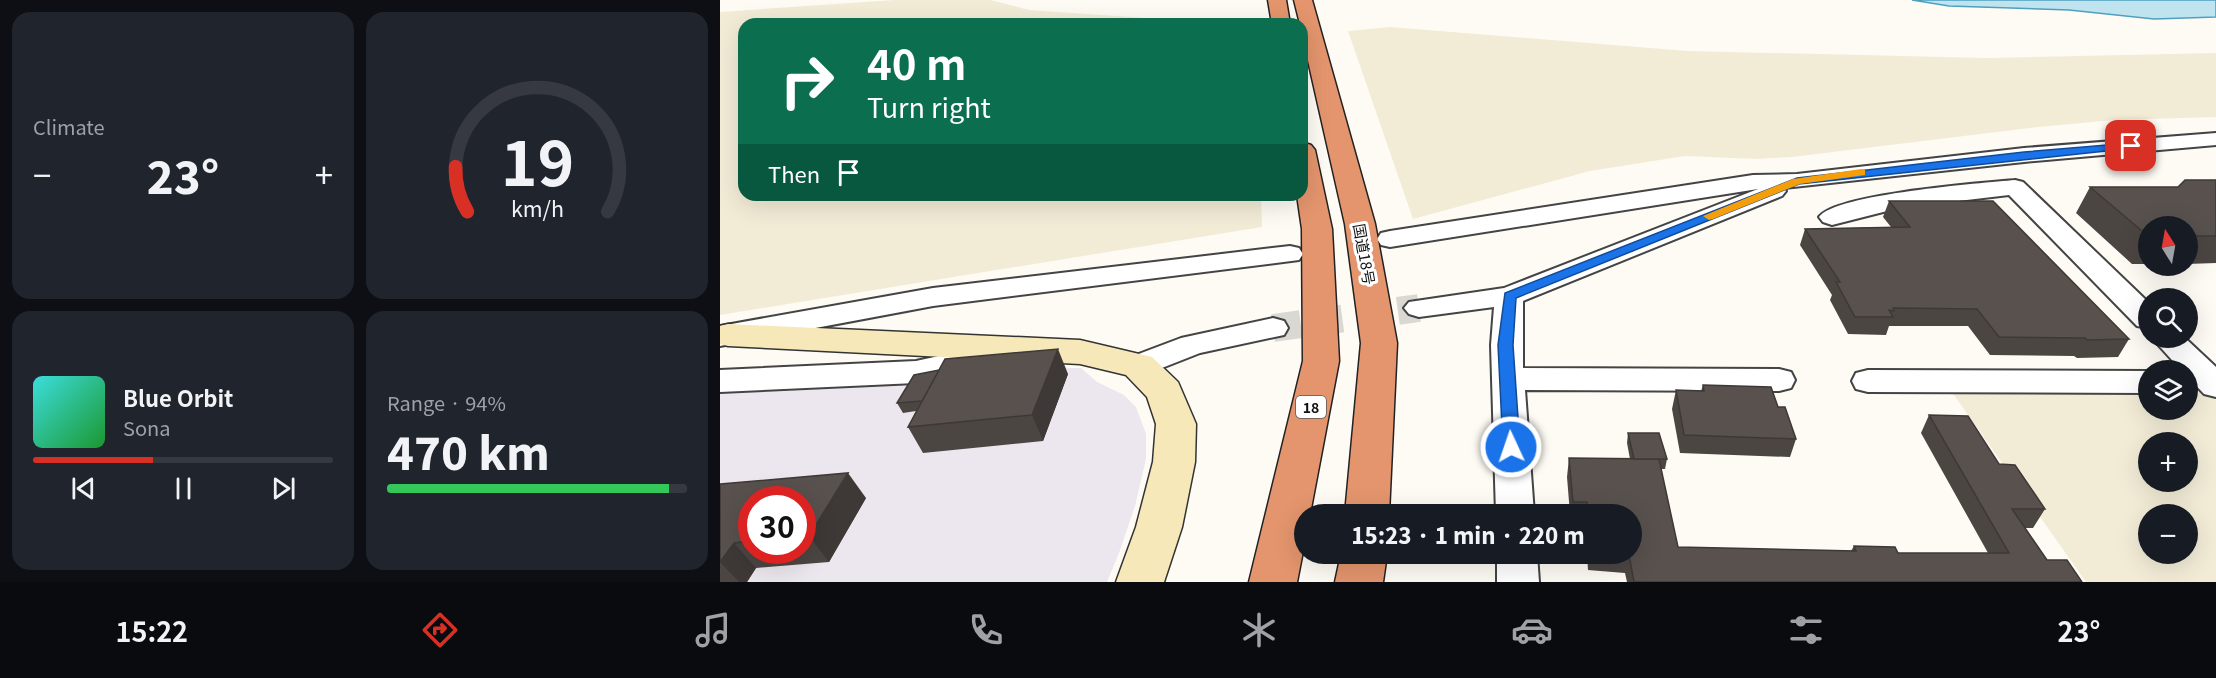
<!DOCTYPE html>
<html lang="en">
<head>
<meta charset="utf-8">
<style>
  body { margin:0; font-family:Georgia,"Noto Sans JP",serif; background:#20242c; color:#f1f3f6; height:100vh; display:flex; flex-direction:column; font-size:22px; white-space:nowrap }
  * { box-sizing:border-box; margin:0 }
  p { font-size:20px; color:#9ea1a6 }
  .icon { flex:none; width:33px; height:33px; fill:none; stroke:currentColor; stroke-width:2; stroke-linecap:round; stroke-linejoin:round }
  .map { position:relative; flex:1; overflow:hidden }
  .side { display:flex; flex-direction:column; gap:12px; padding:12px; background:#0d0f14; width:720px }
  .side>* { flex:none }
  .top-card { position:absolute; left:18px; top:18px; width:570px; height:183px; border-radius:18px; box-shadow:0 6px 24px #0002; background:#0b6e4f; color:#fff; overflow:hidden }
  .needle { width:39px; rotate:349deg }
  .buttons { position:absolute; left:1418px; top:216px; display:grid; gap:12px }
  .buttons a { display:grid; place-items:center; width:60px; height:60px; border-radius:50%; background:#171b24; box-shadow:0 6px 24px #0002; font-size:30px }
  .speed { position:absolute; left:18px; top:486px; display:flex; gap:12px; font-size:30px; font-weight:700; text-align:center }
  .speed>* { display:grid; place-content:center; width:78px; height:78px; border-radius:50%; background:#171b24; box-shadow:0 6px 24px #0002; line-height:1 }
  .speed .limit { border:9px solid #d22; background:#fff; color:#111 }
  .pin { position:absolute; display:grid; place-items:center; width:51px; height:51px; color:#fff; margin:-26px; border-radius:12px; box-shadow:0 3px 9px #0006 }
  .me { position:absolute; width:66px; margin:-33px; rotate:357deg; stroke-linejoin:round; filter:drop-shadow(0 0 4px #0008) }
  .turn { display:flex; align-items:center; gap:21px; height:126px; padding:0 30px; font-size:27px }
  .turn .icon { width:78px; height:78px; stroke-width:2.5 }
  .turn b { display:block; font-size:42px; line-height:51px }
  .then { display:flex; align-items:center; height:57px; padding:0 30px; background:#0003; gap:12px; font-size:22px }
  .big { font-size:45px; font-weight:800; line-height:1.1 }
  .side .widget { flex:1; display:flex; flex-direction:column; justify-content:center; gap:9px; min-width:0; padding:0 21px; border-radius:18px; background:#20242c }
  .side .dial { align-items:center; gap:0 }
  .dial svg { height:156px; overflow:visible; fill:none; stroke:#363941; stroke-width:7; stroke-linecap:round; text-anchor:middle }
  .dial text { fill:#f1f3f6; stroke:none }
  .song { display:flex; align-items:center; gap:18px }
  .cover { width:72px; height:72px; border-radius:9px; background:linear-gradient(135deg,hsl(180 70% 55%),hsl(130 70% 35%)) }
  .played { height:6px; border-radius:3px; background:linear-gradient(90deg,#d93025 40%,#363941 40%) }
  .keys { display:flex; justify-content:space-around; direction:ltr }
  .heat { display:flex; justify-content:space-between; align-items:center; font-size:33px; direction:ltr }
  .charge { height:9px; border-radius:4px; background:linear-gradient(90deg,#34c759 94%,#363941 0) }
  .side .tiles { flex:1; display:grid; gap:12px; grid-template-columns:repeat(2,1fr) }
  .trip { position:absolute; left:574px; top:504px; width:348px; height:60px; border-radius:30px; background:#171b24; box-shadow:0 6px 24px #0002; font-weight:800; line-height:60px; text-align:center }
  .tabs { display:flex; height:96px; justify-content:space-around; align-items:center; background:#090b0e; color:#9ea1a6 }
  .tabs .icon { width:42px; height:42px }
  .tabs .selected { color:#d93025 }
  .tabs b { font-size:27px; color:#f1f3f6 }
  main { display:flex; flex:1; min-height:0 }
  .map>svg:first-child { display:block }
  .industrial { fill:#ece6ee; fill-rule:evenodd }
  .farmland { fill:#f2ecd7; fill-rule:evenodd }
  .water { fill:#bfe4f0; stroke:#4ea0bf; stroke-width:1.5 }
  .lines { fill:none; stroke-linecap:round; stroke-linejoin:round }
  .street-tunnel { stroke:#dad8d3; stroke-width:28; stroke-dasharray:28 14; stroke-linecap:butt }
  .street-casing { stroke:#444; stroke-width:4 }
  .secondary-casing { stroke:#333; stroke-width:3 }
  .highway-casing { stroke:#222; stroke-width:3 }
  .street { fill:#fff; fill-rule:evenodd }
  .secondary { fill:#f6e8b8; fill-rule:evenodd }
  .highway { fill:#e4956d; fill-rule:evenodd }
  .wall { fill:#4c4643; fill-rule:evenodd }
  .shaded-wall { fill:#3e3937 }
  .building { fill:#58514e; stroke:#3e3937; stroke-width:1.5 }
  .route { fill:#1a73e8; stroke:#114b97; stroke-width:1.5 }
  .slow { fill:#f59e0b }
  .labels { text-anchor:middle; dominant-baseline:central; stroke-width:6; stroke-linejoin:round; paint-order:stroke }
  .shield { fill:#fff; stroke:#585858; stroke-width:1.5 }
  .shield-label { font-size:14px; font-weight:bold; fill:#111 }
  .street-label { font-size:15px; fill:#111; stroke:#fff }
</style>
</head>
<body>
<main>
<section class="side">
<div class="tiles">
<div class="widget"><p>Climate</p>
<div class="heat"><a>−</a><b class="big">23°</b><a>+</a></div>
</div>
<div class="widget dial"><svg viewBox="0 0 100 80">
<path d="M14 69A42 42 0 1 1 86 69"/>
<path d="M14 69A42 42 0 0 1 8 46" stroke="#d93025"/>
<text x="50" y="56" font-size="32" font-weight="700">19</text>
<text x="50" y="72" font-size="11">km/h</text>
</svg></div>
<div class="widget">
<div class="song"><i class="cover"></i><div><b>Blue Orbit</b><p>Sona</p></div></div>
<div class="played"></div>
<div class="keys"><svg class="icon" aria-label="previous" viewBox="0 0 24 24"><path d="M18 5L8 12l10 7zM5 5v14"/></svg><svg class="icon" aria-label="pause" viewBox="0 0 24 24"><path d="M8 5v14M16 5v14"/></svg><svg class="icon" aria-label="next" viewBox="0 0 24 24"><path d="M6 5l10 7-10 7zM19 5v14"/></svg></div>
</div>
<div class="widget"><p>Range · 94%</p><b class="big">470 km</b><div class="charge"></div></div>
</div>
</section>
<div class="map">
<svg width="1496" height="582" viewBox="0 0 1496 582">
  <rect width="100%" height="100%" fill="#fefbf5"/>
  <path class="industrial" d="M361,368L377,382L404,395L416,407L426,434V459L415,506L399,553L387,582H0V390L241,369ZM32,500H82V550H32Z"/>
  <g class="farmland">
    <polygon points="174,0 271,0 309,10 469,21 524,20 530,24 24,24 24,195 541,195 542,227 0,315 0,12"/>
    <polygon points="670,27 968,51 1267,58 1496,53 1496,117 1394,120 1319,127 1072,157 1038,159 965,156 870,171 693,219 628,31"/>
    <path d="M1229,388L1428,389V410H1467V389H1485L1496,400V582H1366ZM1428,442H1467V482H1428ZM1428,514H1467V554H1428Z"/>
  </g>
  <polygon class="water" points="1192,0 1496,0 1496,17 1434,19 1349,10 1229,6"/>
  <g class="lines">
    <polyline class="street-tunnel" points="553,328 699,308"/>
    <g class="street-casing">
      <g id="street">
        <polygon points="1496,133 1496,145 1304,162 1064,188 1066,191 1062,196 803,301 803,368 1059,369 1071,372 1075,380 1071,388 1059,391 805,390 814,514 776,514 771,345 774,307 699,317 689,314 684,308 689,302 784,288 1038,189 670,247 661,245 657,239 661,233 670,231 1033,175 1077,174 1304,148"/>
        <path d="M1295,180L1303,182L1428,302V328L1417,326L1289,195L1179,208L1112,225L1103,222L1099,217C1115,194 1262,183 1295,180Z"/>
        <polygon points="570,246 579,248 583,254 579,260 213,306 0,346 0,326 213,288"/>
        <polygon points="553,318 564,321 568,328 564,335 480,353 419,377 408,374 403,366 408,358 461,338"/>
        <polygon points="1432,338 1465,338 1496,367 1496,397 1484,394 1467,376 1467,370 1461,370"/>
        <polygon points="260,347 271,350 276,357 271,364 196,383 0,392 0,370 196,361"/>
        <polygon points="1148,370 1428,371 1428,393 1148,392 1136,389 1132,381 1136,373"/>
        <polygon points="777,554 817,554 819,582 777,582"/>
      </g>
    </g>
    <g class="secondary-casing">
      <polygon id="secondary" points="8,324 360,340 432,357 458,382 476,424 475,462 462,527 444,582 396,582 416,527 433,462 436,424 427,397 406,375 360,364 8,346 0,344 0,326"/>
    </g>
    <g class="highway-casing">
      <g id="highway">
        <polygon points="548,0 566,0 570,24 552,24"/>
        <polygon points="574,0 592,0 655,224 677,343 669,514 625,514 641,343 625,224 582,34 582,24 580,24"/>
        <polygon points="582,142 591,145 595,150 612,229 619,361 590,514 585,514 585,541 577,582 529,582 583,361 582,229 577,195 582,195"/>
        <polygon points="621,554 667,554 663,582 615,582"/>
      </g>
    </g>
    <use href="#street" class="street"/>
    <use href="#secondary" class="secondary"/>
    <use href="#highway" class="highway"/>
  </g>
  <g class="wall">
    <polygon points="1496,180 1496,263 1467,264 1467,226 1428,226 1428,264 1412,264 1356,213 1370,187 1458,187"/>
    <polygon points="1169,201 1409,339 1398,357 1357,358 1354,356 1270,355 1248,326 1169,326 1166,335 1128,334 1110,300 1112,295 1080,245 1085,229 1171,227 1163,217"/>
    <polygon points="348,374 323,441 203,453 188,427 196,411 183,413 177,403"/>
    <polygon points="983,385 1058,407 1076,439 1070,457 960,453 952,409 956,390 981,391"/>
    <polygon points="1209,415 1279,464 1325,509 1313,528 1305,528 1327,560 1362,582 907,582 905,573 868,570 867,554 912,554 912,514 850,514 847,477 849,458 910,459 907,443 908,433 947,459 945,469 941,469 958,547 1131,551 1134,546 1178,553 1268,553 1201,433"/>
    <path d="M0,484L146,498L109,562L36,568L27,582H0ZM32,500H82V550H32Z"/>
  </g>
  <g class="shaded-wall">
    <polygon points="338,349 348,374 323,441 312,415"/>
    <polygon points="128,473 146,498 109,562 89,536"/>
    <polygon points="14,543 36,568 27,582 19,582 0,562"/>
  </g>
  <g class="building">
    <polygon points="1465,180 1496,180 1496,236 1467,236 1467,226 1428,226 1428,236 1370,187 1458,187"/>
    <polygon points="1169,201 1273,201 1409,339 1367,340 1365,338 1279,337 1257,309 1173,308 1174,311 1169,310 1173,317 1135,317 1116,282 1120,282 1085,229 1190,227"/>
    <polygon points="338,349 312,415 188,427 225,359"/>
    <polygon points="219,370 202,401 177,403 194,375"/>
    <polygon points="983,385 1051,387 1058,407 1065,407 1076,439 964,435 956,390 984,391"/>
    <polygon points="1209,415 1248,416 1279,464 1295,465 1325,509 1292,509 1327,560 1347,560 1362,582 914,582 909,555 894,554 912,554 912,514 868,514 867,502 853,502 849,458 939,459 958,547 1136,551 1134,546 1175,547 1178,553 1289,553"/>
    <polygon points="908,433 939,433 947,459 914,459"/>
    <polygon points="128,473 89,536 82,537 82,500 32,500 32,541 14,543 0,562 0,484"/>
  </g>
  <polygon class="route" points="1411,143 1416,146 1414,148 1079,184 796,298 793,345 800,447 797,451 791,453 785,451 783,447 778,345 785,293 1077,178 1304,152"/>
  <polygon class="slow" points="1141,169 1145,170 1145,175 1080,184 993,219 989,220 983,216 1073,179"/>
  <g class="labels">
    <rect class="shield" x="576" y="396" width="30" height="22" rx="4.5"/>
    <g class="shield-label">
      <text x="591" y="407">18</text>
    </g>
    <g class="street-label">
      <text transform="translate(645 254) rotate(80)">国道18号</text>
    </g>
  </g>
</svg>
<div class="buttons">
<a><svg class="needle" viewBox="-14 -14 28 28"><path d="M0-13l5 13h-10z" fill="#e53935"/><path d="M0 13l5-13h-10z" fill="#9ea1a6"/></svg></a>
<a><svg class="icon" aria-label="search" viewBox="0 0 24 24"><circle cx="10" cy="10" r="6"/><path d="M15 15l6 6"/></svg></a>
<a><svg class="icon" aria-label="layers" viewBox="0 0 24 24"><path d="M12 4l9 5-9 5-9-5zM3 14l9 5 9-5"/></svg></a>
<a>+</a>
<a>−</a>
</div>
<div class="speed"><div class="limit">30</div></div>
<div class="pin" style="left:1411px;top:146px;background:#d93025"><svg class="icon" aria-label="arrive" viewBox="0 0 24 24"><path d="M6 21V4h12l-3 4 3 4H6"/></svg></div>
<svg class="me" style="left:791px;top:447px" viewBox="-20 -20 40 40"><circle r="17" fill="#1a73e8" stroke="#fff" stroke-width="3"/><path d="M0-11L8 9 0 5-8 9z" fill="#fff"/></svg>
<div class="trip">15:23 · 1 min · 220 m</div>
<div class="top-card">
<div class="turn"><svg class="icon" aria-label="right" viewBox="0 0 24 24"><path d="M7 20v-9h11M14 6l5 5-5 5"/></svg><div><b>40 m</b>Turn right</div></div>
<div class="then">Then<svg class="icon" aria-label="arrive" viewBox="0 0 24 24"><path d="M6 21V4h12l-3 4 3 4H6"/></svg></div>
</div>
</div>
</main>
<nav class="tabs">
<b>15:22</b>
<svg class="icon selected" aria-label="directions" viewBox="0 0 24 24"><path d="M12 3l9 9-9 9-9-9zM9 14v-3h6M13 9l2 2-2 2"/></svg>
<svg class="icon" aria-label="music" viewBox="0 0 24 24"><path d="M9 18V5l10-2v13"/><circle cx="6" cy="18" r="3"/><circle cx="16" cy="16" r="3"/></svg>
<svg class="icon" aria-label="phone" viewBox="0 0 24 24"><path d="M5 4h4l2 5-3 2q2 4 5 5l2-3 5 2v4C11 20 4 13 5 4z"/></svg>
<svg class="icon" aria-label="climate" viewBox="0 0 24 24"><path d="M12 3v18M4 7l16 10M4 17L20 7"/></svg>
<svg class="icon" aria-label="car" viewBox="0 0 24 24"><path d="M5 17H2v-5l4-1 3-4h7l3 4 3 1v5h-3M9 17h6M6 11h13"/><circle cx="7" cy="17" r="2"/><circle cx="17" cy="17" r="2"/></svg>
<svg class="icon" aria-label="filters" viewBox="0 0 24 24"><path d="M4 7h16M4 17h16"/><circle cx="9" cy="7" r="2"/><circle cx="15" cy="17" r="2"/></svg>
<b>23°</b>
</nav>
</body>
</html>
